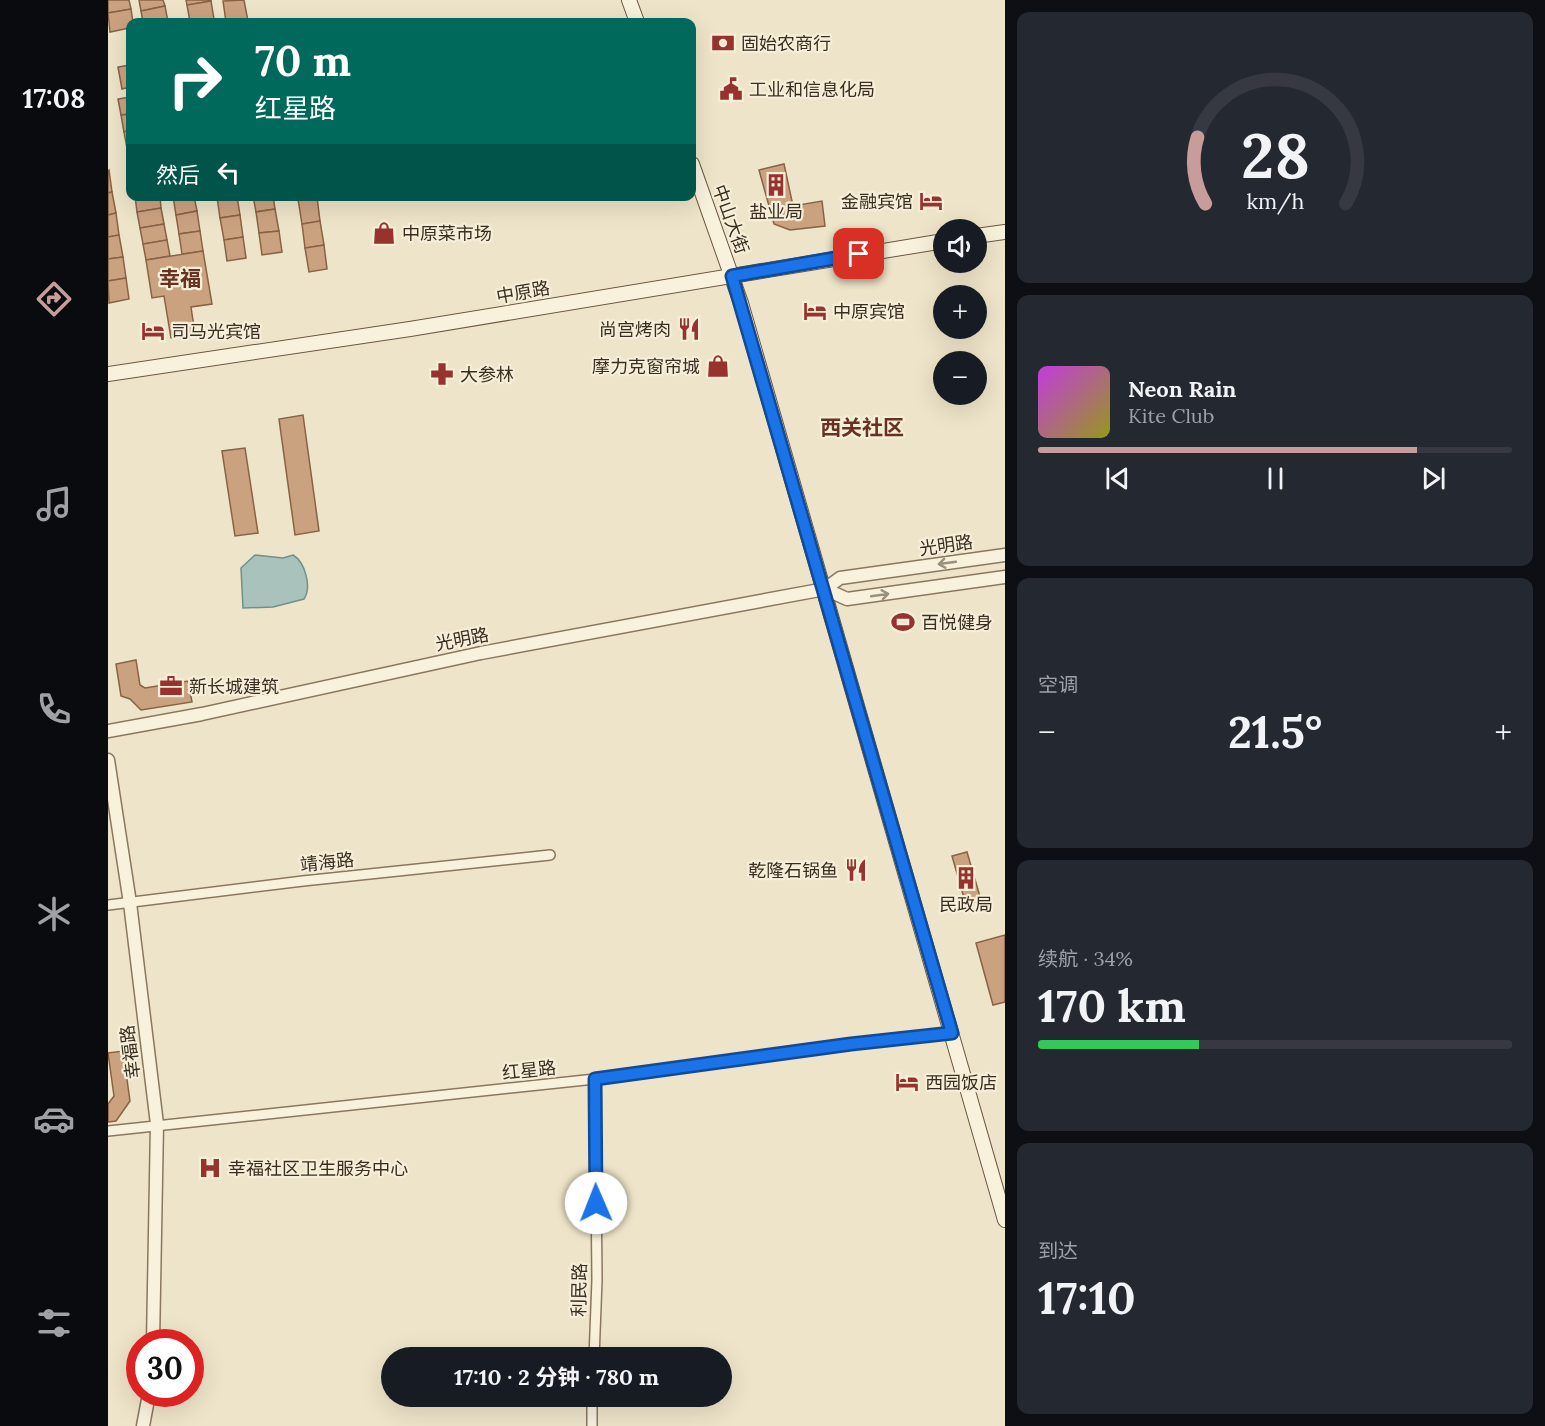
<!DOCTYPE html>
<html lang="zh">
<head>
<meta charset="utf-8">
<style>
  body { margin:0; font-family:Lora,"Noto Sans SC",serif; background:#242831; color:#f1f3f6; height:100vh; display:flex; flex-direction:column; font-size:22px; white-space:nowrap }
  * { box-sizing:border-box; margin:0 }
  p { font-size:20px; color:#9ea1a6 }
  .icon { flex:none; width:33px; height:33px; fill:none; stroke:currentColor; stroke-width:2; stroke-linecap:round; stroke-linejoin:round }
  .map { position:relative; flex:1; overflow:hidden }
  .panel { display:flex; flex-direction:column; gap:12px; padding:12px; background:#0d0f14; width:540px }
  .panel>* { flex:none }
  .hud { position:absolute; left:18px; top:18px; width:570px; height:183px; border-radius:12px; box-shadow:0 6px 24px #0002; background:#00695c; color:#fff; overflow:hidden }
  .fabs { position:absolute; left:825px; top:219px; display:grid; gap:12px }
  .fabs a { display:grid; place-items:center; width:54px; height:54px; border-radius:50%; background:#171b24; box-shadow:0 6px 24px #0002; font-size:30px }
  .speed { position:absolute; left:18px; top:1329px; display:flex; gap:12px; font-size:30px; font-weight:700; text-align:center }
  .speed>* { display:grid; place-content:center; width:78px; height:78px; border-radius:50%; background:#171b24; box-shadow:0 6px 24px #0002; line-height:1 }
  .speed .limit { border:9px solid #d22; background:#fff; color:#111 }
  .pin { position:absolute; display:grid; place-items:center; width:51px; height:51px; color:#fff; margin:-26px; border-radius:12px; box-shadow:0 3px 9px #0006 }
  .me { position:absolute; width:66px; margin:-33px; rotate:359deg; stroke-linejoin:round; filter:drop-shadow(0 0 4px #0008) }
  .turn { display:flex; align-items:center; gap:21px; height:126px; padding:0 30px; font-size:27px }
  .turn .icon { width:78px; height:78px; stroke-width:2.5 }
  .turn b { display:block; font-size:42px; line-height:51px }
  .then { display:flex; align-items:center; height:57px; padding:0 30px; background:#0003; gap:12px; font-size:22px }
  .big { font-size:45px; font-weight:700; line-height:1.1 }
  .panel .tile { flex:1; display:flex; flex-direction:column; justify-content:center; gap:9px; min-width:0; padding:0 21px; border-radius:12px; background:#242831 }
  .panel .dial { align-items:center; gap:0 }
  .dial svg { height:156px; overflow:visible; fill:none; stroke:#363941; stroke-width:7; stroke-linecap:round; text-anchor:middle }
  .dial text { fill:#f1f3f6; stroke:none }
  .song { display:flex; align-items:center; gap:18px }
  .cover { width:72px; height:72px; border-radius:9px; background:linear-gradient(135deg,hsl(290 70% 55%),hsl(60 70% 35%)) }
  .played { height:6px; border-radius:3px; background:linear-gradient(90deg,#c99c9c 80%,#363941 80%) }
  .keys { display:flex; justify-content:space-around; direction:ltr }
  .heat { display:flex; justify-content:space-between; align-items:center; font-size:33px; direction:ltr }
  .charge { height:9px; border-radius:4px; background:linear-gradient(90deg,#34c759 34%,#363941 0) }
  .trip { position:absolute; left:273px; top:1347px; width:351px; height:60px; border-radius:30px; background:#171b24; box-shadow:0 6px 24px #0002; font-weight:700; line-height:60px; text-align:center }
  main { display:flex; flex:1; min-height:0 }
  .dock { display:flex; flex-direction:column; width:108px; justify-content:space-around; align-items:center; background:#090b0e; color:#9ea1a6 }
  .dock .icon { width:42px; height:42px }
  .dock .current { color:#c99c9c }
  .dock b { font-size:27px; color:#f1f3f6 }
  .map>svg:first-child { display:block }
  .water { fill:#a9c2bc; stroke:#70918a; stroke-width:1.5 }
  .building { fill:#cba280; stroke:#896244; stroke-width:1.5 }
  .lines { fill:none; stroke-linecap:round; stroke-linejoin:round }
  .minor-casing { stroke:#8a775e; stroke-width:12 }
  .tertiary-casing { stroke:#8a775e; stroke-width:15 }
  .secondary-casing { stroke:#6c5841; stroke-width:16 }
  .minor { stroke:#f8f1dc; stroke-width:9 }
  .tertiary { stroke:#f8f1dc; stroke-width:12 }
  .secondary { stroke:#f8f1dc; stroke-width:14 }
  .oneway { stroke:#9a907e }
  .route-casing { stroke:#114b97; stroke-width:15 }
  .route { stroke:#1a73e8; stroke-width:10 }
  .labels { text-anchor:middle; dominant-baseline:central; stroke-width:4.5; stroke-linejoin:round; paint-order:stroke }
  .poi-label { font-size:18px; fill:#3b2e21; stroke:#f5eed8; text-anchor:start }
  .street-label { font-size:18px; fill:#3b2e21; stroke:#f5eed8 }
  .quarter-label { font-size:21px; font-weight:bold; fill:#673221; stroke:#f5eed8 }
</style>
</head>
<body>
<main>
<nav class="dock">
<b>17:08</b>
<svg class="icon current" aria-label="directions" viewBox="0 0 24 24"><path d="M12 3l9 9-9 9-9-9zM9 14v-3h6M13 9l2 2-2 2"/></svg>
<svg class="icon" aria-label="music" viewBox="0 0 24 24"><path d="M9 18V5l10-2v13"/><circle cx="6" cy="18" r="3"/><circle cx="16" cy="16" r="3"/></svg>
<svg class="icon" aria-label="phone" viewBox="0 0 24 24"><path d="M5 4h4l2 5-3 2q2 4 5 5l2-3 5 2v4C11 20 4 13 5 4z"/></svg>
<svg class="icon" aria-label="climate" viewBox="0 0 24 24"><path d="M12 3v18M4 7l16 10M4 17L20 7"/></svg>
<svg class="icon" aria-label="car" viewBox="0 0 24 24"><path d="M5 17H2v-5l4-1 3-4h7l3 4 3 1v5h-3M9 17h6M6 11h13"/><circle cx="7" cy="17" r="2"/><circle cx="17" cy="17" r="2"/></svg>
<svg class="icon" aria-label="filters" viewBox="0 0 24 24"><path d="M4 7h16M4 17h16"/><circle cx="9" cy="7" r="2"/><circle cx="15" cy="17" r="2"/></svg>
</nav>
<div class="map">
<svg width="897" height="1426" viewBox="0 0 897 1426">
  <rect width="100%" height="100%" fill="#eee4c9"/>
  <path class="water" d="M147,555L175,558L185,555C197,562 204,587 196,599L165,607L135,608L133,568Z"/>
  <g class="building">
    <polygon points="0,0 21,0 23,9 0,13"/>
    <polygon points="31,0 55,0 57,6 33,11"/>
    <polygon points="78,0 103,0 103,1 79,5"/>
    <polygon points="136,0 140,21 118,22 115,1"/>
    <polygon points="103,1 106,19 82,22 79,5"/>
    <polygon points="57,6 60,22 35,22 33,11"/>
    <polygon points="23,9 25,22 22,22 22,28 2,32 0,13"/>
    <polygon points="106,19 107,22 83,22"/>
    <polygon points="22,65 22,87 14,89 10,67"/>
    <polygon points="22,97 22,114 13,115 10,99"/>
    <polygon points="22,114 22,130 16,132 13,115"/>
    <polygon points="22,130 22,147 19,148 16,132"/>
    <polygon points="22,147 22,163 21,164 19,148"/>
    <polygon points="676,164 685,206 714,201 717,226 682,230 666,224 651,170"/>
    <polygon points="1,170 4,192 0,193 0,171"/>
    <polygon points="4,192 8,213 0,215 0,193"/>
    <polygon points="27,196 52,196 53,208 29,212"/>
    <polygon points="65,196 86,196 89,211 68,215"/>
    <polygon points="129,196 132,215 112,218 109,197"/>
    <polygon points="145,196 165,196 167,209 148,212"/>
    <polygon points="209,197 212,221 194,224 190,199"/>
    <polygon points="53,208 56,224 32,228 29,212"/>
    <polygon points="167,209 171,231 151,233 148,212"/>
    <polygon points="89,211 92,231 71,234 68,215"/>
    <polygon points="8,213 11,235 0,237 0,215"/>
    <polygon points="132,215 135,237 116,240 112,218"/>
    <polygon points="212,221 216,245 197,248 194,224"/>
    <polygon points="56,224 59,240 35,244 32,228"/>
    <polygon points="92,231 95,251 74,254 71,234"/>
    <polygon points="171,231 174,252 154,255 151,233"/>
    <polygon points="11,235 15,257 0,259 0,237"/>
    <polygon points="135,237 138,258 119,261 116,240"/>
    <polygon points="59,240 62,256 38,260 35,244"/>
    <polygon points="216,245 219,269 201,272 197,248"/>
    <polygon points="95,251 104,304 83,307 87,334 63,338 56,296 44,298 38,260"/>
    <polygon points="15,257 18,278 0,281 0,259"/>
    <polygon points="18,278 21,299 1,303 0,281"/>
    <polygon points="195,415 211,531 187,535 171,419"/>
    <polygon points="137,448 150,533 127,536 114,451"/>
    <polygon points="28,660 32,685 37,688 80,681 84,702 33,710 22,699 13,696 8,664"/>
    <polygon points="859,852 873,900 858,905 844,856"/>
    <polygon points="897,935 897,1002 885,1005 868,943"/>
    <polygon points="15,1051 22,1101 8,1121 0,1122 0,1104 6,1096 0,1053"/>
  </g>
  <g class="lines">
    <g class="minor-casing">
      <g id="minor">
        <polyline points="0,905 195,881 442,855"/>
        <polyline points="0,1131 487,1079 743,1044 844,1033"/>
        <polyline points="486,1358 489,1280 487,1079"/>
        <polyline points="484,1426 484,1396"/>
      </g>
    </g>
    <g class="tertiary-casing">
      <g id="tertiary">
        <polyline points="717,589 739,599 897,577"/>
        <polyline points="0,731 94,714 373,653 717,589 732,578 897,555"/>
        <polyline points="0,760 22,903 49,1124 45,1342"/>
        <polyline points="35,1426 41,1394"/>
      </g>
    </g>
    <g class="secondary-casing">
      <g id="secondary">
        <polyline points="521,0 529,22"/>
        <polyline points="584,164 633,303 897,1220"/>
        <polyline points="868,236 897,232"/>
        <polyline points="0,374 302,329 836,241"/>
      </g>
    </g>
    <use href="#minor" class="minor"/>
    <use href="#tertiary" class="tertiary"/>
    <use href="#secondary" class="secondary"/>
  </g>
  <defs><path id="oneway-shaft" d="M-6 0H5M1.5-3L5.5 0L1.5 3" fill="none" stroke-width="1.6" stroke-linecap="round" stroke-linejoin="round" transform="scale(1.5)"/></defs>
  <g class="oneway">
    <use href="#oneway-shaft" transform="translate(839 563) rotate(172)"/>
    <use href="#oneway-shaft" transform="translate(772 595) rotate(-8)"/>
  </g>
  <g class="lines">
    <g class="route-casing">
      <polyline id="route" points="488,1203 487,1079 743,1044 844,1033 624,276 751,254"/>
    </g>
    <use href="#route" class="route"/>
  </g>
  <defs>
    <g id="bank-bare" transform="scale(1.8)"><path d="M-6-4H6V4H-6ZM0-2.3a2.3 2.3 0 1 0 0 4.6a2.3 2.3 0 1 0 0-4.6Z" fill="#98322f" stroke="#f5eed8" stroke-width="2.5" paint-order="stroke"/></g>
    <g id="civic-bare" transform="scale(1.8)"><path d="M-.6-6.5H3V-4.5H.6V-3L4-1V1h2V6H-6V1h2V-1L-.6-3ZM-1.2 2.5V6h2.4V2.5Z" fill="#98322f" stroke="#f5eed8" stroke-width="2.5" paint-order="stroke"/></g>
    <g id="building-bare" transform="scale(1.8)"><path d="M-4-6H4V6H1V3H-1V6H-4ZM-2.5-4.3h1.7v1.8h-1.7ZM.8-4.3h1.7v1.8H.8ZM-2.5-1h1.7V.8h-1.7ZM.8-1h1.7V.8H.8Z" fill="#98322f" stroke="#f5eed8" stroke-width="2.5" paint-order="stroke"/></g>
    <g id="hotel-bare" transform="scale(1.8)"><path d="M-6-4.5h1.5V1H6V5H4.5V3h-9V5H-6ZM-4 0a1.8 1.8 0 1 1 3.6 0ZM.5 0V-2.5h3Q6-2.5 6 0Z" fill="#98322f" stroke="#f5eed8" stroke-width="2.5" paint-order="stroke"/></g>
    <g id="shop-bare" transform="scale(1.8)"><path d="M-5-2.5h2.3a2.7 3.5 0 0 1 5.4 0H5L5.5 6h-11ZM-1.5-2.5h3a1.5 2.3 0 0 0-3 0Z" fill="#98322f" stroke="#f5eed8" stroke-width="2.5" paint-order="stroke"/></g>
    <g id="restaurant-bare" transform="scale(1.8)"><path d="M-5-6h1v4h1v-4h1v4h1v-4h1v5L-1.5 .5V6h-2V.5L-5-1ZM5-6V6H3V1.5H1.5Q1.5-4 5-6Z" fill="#98322f" stroke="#f5eed8" stroke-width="2.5" paint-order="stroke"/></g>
    <g id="pharmacy-bare" transform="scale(1.8)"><path d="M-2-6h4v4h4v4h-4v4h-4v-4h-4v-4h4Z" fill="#98322f" stroke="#f5eed8" stroke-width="2.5" paint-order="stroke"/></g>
    <g id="stadium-bare" transform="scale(1.8)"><path d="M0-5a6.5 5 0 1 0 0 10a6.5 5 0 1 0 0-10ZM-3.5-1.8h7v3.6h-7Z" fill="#98322f" stroke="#f5eed8" stroke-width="2.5" paint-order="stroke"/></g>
    <g id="office-bare" transform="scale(1.8)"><path d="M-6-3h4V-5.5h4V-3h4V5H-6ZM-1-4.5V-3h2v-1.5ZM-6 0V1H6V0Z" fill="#98322f" stroke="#f5eed8" stroke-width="2.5" paint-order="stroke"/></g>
    <g id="hospital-bare" transform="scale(1.8)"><path d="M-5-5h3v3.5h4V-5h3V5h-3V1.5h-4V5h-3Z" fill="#98322f" stroke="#f5eed8" stroke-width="2.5" paint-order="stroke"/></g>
  </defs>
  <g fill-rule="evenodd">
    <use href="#bank-bare" x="615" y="43"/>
    <use href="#civic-bare" x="623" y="89"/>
    <use href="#building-bare" x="668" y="185"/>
    <use href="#hotel-bare" x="823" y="201"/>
    <use href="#shop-bare" x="276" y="233"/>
    <use href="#hotel-bare" x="707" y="311"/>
    <use href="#restaurant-bare" x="581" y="329"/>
    <use href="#hotel-bare" x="45" y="331"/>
    <use href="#shop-bare" x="610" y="366"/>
    <use href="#pharmacy-bare" x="334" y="374"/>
    <use href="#stadium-bare" x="795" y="622"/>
    <use href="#office-bare" x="63" y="686"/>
    <use href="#restaurant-bare" x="748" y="870"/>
    <use href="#building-bare" x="858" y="878"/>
    <use href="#hotel-bare" x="799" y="1082"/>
    <use href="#hospital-bare" x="102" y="1168"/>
  </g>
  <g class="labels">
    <g class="poi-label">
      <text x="633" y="43">固始农商行</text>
      <text x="641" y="89">工业和信息化局</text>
      <text x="805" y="201" text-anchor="end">金融宾馆</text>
      <text x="668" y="211" text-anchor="middle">盐业局</text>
      <text x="294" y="233">中原菜市场</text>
      <text x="725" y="311">中原宾馆</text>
      <text x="563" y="329" text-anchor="end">尚宫烤肉</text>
      <text x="63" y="331">司马光宾馆</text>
      <text x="592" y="366" text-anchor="end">摩力克窗帘城</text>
      <text x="352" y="374">大参林</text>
      <text x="813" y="622">百悦健身</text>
      <text x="81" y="686">新长城建筑</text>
      <text x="730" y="870" text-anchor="end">乾隆石锅鱼</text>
      <text x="858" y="904" text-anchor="middle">民政局</text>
      <text x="817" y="1082">西园饭店</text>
      <text x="120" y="1168">幸福社区卫生服务中心</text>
    </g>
    <g class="street-label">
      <text transform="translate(623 219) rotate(70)">中山大街</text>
      <text transform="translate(415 292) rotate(-10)">中原路</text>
      <text transform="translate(838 545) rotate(-8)">光明路</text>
      <text transform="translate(354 639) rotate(-11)">光明路</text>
      <text transform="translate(219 862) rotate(-6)">靖海路</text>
      <text transform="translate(22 1052) rotate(-97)">幸福路</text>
      <text transform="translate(421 1070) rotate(-6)">红星路</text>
      <text transform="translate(471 1290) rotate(-89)">利民路</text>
    </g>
    <g class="quarter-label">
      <text x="72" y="278">幸福</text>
      <text x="754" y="427">西关社区</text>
    </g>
  </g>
</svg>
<div class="fabs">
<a><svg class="icon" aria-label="sound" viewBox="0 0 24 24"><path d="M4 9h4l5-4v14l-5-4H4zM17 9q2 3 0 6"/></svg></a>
<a>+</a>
<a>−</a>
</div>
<div class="speed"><div class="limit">30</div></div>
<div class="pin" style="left:751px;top:254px;background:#d93025"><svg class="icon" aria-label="arrive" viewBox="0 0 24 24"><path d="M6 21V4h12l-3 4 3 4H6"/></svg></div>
<svg class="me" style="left:488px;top:1203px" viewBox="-20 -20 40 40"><circle r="19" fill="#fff"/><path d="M0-13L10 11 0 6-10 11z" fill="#1a73e8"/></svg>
<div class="trip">17:10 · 2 分钟 · 780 m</div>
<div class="hud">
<div class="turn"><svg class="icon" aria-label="right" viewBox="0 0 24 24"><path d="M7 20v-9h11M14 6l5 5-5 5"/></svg><div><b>70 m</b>红星路</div></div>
<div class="then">然后<svg class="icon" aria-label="left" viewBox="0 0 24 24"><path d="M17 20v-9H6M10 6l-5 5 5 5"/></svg></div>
</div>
</div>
<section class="panel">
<div class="tile dial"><svg viewBox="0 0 100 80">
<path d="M14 69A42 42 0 1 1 86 69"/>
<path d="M14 69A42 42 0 0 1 10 35" stroke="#c99c9c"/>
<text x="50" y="56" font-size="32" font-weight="700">28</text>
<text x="50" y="72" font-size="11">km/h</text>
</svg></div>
<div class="tile">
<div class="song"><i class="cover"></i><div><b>Neon Rain</b><p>Kite Club</p></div></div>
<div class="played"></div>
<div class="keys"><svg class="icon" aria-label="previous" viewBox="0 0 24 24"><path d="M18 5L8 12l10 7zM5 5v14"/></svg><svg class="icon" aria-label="pause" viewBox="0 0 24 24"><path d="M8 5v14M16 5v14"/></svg><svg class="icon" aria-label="next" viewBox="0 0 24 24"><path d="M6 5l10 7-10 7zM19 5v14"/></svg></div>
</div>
<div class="tile"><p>空调</p>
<div class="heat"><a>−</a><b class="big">21.5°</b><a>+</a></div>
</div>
<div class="tile"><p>续航 · 34%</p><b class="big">170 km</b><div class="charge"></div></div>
<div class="tile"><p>到达</p><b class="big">17:10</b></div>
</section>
</main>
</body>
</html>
